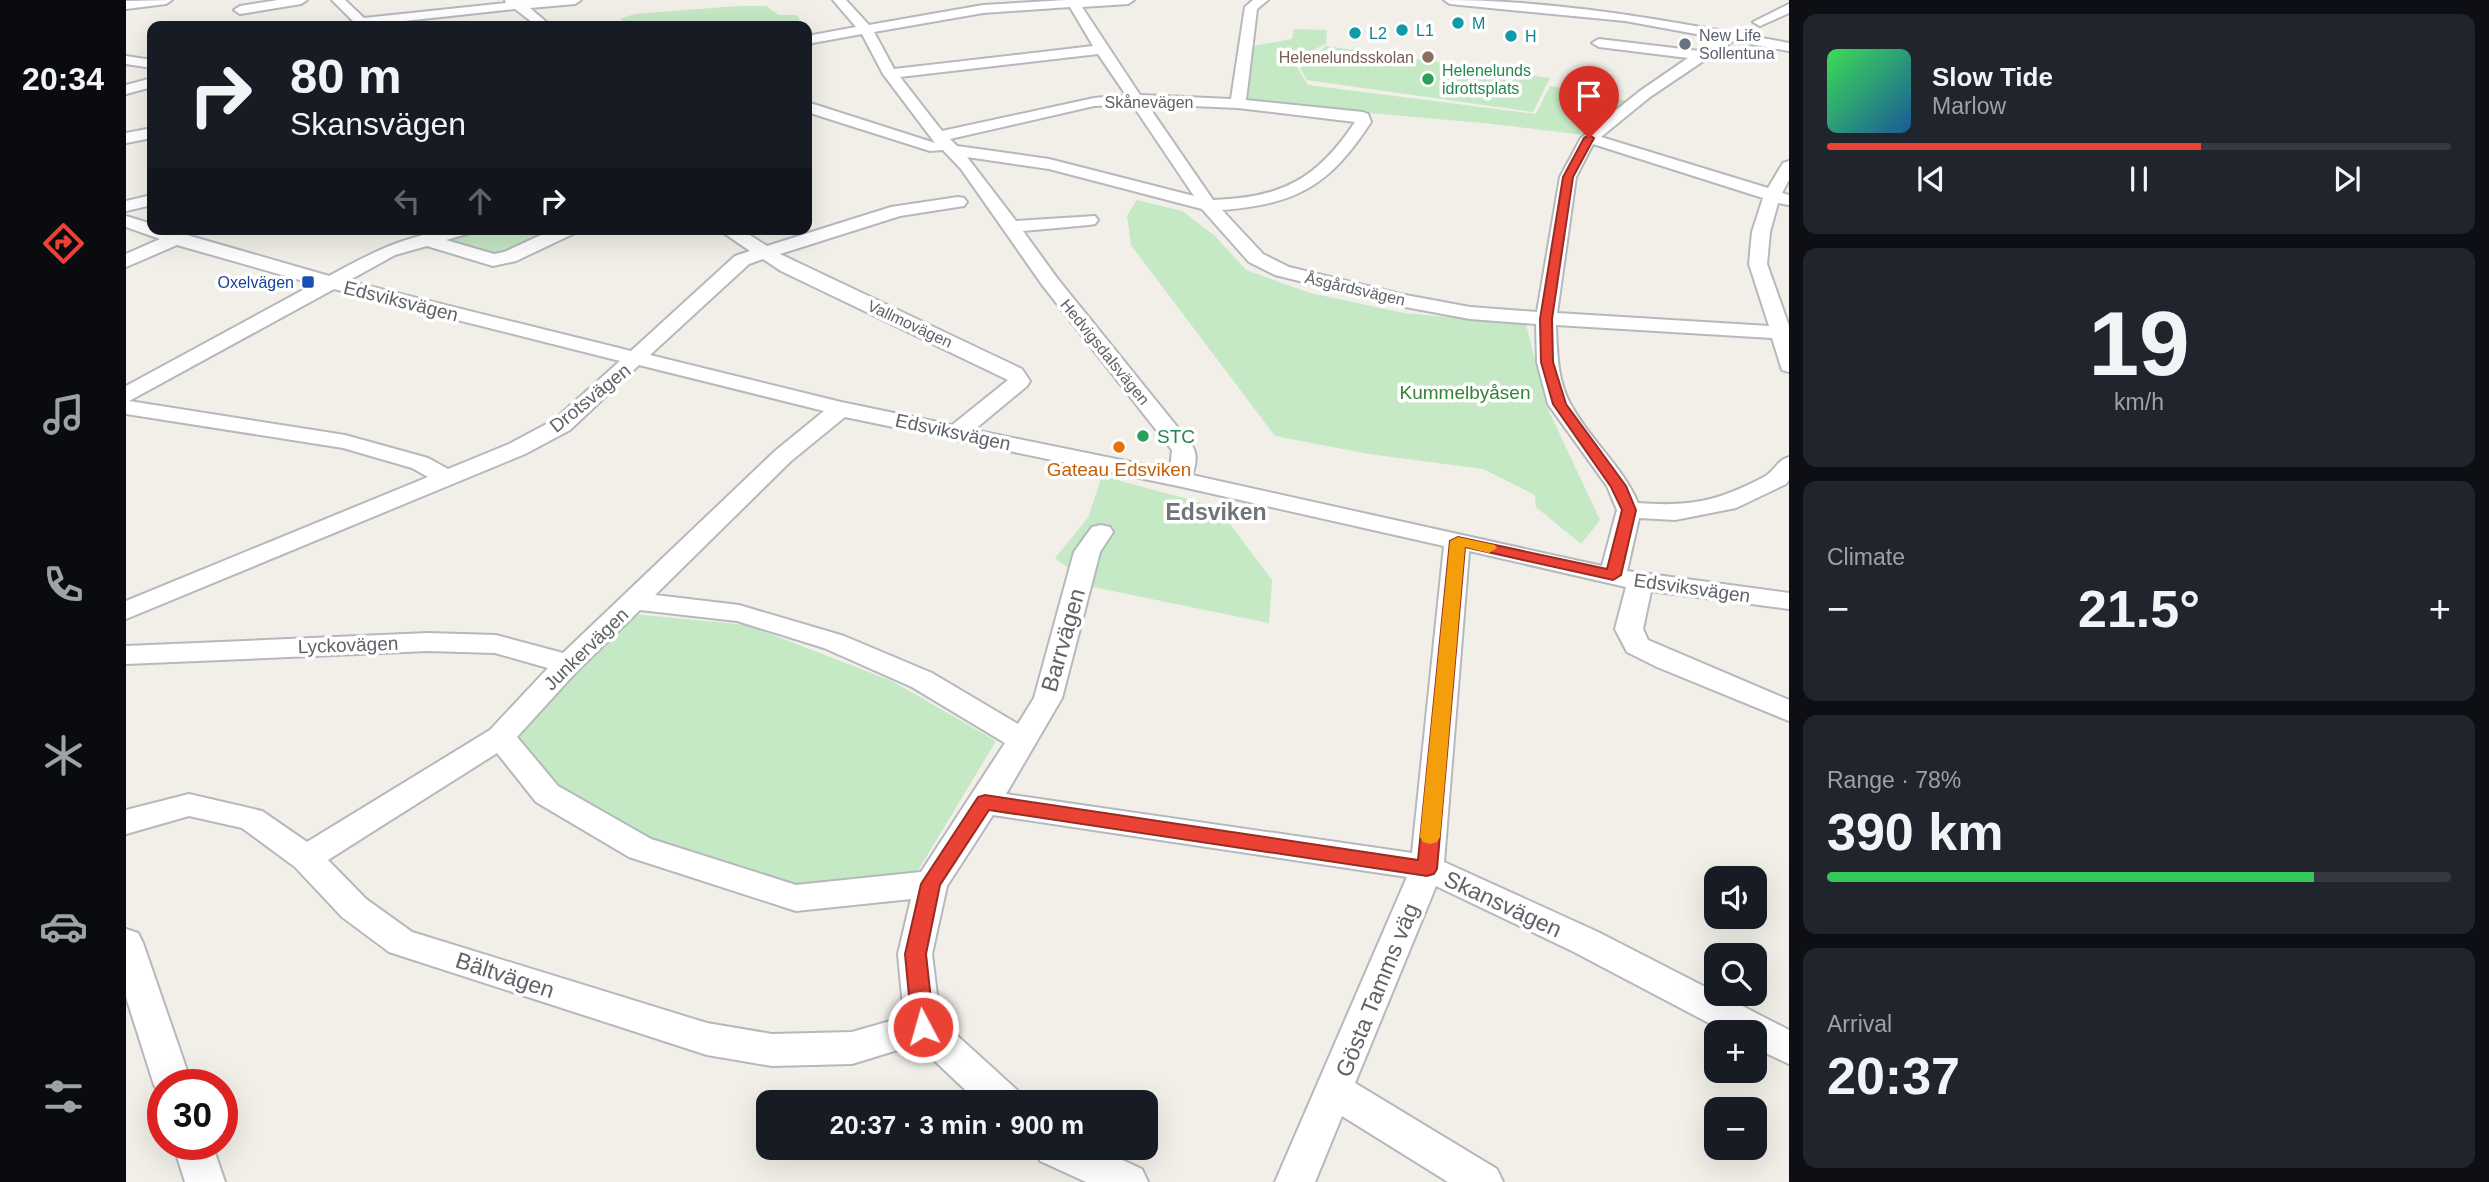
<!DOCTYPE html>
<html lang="en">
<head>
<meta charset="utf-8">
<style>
  body { margin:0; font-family:Helvetica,sans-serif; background:#20242c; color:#f1f3f6; height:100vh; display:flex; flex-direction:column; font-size:26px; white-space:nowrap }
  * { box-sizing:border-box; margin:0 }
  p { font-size:23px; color:#9ea1a6 }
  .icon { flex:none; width:38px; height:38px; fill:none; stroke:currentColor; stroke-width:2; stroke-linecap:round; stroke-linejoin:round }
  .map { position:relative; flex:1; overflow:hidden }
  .details { display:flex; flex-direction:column; gap:14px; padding:14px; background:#0d0f14; width:700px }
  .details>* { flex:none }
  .hud { position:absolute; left:21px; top:21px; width:665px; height:214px; border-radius:14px; box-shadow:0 7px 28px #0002; background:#171b24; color:#f1f3f6; overflow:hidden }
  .buttons { position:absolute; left:1578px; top:866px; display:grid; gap:14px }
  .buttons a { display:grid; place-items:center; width:63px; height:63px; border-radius:14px; background:#171b24; box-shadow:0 7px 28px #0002; font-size:35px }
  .speed { position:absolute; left:21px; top:1069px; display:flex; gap:14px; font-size:35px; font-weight:700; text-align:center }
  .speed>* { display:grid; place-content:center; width:91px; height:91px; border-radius:50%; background:#171b24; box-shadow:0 7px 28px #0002; line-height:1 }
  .speed .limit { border:10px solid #d22; background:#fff; color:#111 }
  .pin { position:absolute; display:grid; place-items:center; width:60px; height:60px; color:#fff; margin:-72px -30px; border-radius:50% 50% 50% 0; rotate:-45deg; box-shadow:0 0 7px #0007 }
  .pin .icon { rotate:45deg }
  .me { position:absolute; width:77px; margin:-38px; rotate:354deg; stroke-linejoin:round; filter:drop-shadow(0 0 5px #0008) }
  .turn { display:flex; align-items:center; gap:24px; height:147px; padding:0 28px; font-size:32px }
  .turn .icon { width:91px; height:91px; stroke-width:2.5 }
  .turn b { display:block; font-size:49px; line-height:60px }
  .lanes { display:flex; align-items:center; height:66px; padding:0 28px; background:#0003; justify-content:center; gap:35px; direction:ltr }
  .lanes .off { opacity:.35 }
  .big { font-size:52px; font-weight:600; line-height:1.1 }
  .details .widget { flex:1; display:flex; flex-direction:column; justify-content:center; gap:10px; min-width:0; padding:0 24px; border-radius:14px; background:#20242c }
  .details .dial { align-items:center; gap:0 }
  .dial b { font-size:91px; line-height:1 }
  .song { display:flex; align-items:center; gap:21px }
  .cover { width:84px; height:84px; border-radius:10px; background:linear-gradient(135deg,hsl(130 70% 55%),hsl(210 70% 35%)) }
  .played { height:7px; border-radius:4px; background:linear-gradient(90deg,#ea4335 60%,#363941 60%) }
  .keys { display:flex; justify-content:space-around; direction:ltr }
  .heat { display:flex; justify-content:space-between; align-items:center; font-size:38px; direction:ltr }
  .charge { height:10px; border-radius:5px; background:linear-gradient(90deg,#34c759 78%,#363941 0) }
  .trip { position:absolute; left:630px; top:1090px; width:402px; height:70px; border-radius:14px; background:#171b24; box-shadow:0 7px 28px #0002; font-weight:600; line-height:70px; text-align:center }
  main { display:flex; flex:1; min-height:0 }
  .tabs { display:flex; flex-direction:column; width:126px; justify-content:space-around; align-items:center; background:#090b0e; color:#9ea1a6 }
  .tabs .icon { width:49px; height:49px }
  .tabs .active { color:#ea4335 }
  .tabs b { font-size:32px; color:#f1f3f6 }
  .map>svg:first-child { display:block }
  .green { fill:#c5e8c5 }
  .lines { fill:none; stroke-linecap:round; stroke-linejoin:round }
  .minor-casing { stroke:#b5b8bc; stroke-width:4 }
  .minor { fill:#fff; fill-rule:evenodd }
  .route { fill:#ea4335; stroke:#982c22; stroke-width:2 }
  .slow { fill:#f59e0b }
  .culture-dot { fill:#0f9aa8; stroke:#fff; stroke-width:2.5 }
  .worship-dot { fill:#6b7280; stroke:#fff; stroke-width:2.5 }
  .education-dot { fill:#8d6e63; stroke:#fff; stroke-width:2.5 }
  .leisure-dot { fill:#2e9e5b; stroke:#fff; stroke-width:2.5 }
  .transit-dot { fill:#1a4fb4; stroke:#fff; stroke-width:2.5 }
  .food-dot { fill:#e8710a; stroke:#fff; stroke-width:2.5 }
  .labels { text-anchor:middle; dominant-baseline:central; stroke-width:7; stroke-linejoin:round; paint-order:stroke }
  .far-culture-label { font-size:16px; fill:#0d838f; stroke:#fff; text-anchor:start }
  .far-worship-label { font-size:16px; fill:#5b616d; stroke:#fff; text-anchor:start }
  .far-education-label { font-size:16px; fill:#785e54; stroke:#fff; text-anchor:end }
  .far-leisure-label { font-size:16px; fill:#27864d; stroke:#fff; text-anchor:start }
  .far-street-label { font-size:16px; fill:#5f6368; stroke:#fff }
  .far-transit-label { font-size:16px; fill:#164399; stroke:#fff; text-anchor:end }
  .street-label { font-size:19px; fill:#5f6368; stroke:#fff }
  .park-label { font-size:19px; fill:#348238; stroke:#fff }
  .leisure-label { font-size:19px; fill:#27864d; stroke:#fff; text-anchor:start }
  .food-label { font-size:19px; fill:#c56008; stroke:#fff }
  .quarter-label { font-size:23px; font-weight:bold; fill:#70757a; stroke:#fff }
  .near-street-label { font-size:23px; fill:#5f6368; stroke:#fff }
</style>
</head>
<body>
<main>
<nav class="tabs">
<b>20:34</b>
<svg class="icon active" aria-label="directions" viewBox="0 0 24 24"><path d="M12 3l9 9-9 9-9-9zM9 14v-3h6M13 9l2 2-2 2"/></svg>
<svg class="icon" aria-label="music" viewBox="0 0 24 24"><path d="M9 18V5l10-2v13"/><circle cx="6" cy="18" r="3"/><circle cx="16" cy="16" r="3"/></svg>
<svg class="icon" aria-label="phone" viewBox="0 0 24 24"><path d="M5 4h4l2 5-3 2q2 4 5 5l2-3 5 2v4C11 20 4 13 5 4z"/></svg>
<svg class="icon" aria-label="climate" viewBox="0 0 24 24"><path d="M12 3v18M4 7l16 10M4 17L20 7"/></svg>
<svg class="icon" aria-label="car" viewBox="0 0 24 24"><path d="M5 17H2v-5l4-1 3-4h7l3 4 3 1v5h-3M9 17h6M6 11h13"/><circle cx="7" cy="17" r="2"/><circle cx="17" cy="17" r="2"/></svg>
<svg class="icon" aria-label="filters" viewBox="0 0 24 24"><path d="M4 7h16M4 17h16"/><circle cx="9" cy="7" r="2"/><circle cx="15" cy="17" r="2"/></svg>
</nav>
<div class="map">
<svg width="1663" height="1182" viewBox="0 0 1663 1182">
  <rect width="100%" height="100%" fill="#f1efe8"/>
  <g class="green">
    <polygon points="612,6 640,6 653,15 671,15 678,26 503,26 494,19 509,14"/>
    <polygon points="1168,29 1201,30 1200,44 1178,54 1169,64 1182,85 1410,114 1424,86 1502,101 1459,135 1357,123 1119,102 1127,46 1166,39"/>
    <polygon points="1200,46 1424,78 1407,112 1181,80 1174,68"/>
    <polygon points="1011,200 1056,211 1089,236 1120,270 1184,293 1278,313 1400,324 1420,405 1474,520 1455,544 1410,507 1409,495 1357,469 1243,454 1149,436 1005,245 1001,216"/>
    <polygon points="349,229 440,229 374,256 323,243 318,237"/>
    <polygon points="976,476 1091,507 1146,580 1143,623 967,587 929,558 962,518"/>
    <polygon points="507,614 621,625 766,681 870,741 790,874 679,891 513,835 434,787 388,735"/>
  </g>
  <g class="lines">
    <g class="minor-casing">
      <g id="minor">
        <polygon points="46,0 40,4 0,9 0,1"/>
        <polygon points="152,0 181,0 175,4 114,14 108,10 114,6"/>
        <polygon points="206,0 219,0 238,18 380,3 379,0 455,0 449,4 404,8 425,26 411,26 389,9 232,26"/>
        <path d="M707,0H720L743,25L857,5L940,0H1008L1002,4L956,7L1014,95L1105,99L1119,7L1127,0H1142L1131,9L1120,100L1237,112L1242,114L1245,122C1204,185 1172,204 1096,210L1137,254L1163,267L1274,294L1344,307L1411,312L1434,177L1455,138L1514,91L1562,58L1473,47L1466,43L1473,39L1573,51L1592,38L1499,21L1324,4L1318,0C1435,0 1550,22 1663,43V51L1607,41L1524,97L1475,137L1642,188L1657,163L1663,161V180L1656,193L1663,195V205L1652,203L1644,232L1641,264L1663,326V372L1656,370L1646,338L1430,325C1431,351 1431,381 1445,405C1464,440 1496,466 1512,503C1565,507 1592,501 1638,477C1649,471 1651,460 1663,457V480L1660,484L1610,508L1549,520L1513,518L1501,571L1663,593V609L1525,591L1517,629L1522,640L1663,700V721L1531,667L1501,652L1489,629L1500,587L1343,551L1318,862L1472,932L1663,1030V1064L1629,1048V1032H1600L1448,952L1310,886L1229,1083L1371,1169L1377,1182H1322L1216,1116L1189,1182H1149L1281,877L867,815L821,886L806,954L814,1020L891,1090L897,1102H852L791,1044L726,1064L646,1066L581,1055L263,952L216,917L169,867L116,828L63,816L0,834V810L63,794L136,811L181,842L364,730L422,668L369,653L302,651L0,664V646L302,633L370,635L437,653L649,451L698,411L513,365L444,430L399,454L0,619V601L302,477L286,468L217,448L0,414V386L188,284L51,245L0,267V254L34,239L0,227V216L26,224V229H40L203,276C250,250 292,229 347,229L344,233L320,240L368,254L378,252L428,229H452L449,233L390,261L367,266L301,246L269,255L222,281L505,351L609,256L624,251L592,229H614L641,246L765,207L832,197L838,198L841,202L838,206L774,216L654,254L896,369L904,381L901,386L848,430L1044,470L1046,450L917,286L835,169L817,150L804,151L681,112V102L809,143L757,74L736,34L681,44V36L730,27ZM944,7L967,46L768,69L748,32L857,13ZM972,54L1000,95L968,98L816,131L774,77ZM1006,104L1068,196L923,159L831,146L824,139L968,106ZM1021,104L1112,108L1229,122C1191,179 1156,198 1087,200ZM1467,144L1637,198L1626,232L1623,264L1643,326L1431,313L1450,177ZM841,157L923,169L1076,209L1123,262L1149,275L1274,306L1344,319L1410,324L1411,362L1422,404L1481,486L1491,510L1476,566L1066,475C1070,465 1072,453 1065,444L931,278L897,231L963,225L969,224L972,220L969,216L890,221ZM637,259L655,271L882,380L826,425L715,402L524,355L623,264ZM208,289L494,361L428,420L383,444L322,469L302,458L219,435L3,401ZM719,417L1052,486L1318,546L1286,853L880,794L936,698L974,552L987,532L984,527L975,525L966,527L948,552L908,698L892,724L806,673L718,636L613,605L529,595L665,461ZM514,610L611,621L698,648L786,687L879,743L795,872L670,885L525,839L432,786L391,737L452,670ZM371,753L410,802L503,857L670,911L785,899L772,954L778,1017L726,1032L646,1034L581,1023L286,932L240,899L202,860Z"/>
        <polygon points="1663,4 1663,13 1634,26 1627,22"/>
        <polygon points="0,56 26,60 26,68 0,64"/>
        <polygon points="26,78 26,87 0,94 0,85"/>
        <polygon points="26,128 26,138 0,143 0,133"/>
        <polygon points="26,195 26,205 0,211 0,201"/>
        <polygon points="0,929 12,933 17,943 66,1085 37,1085 37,1098 28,1085 0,997"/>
        <polygon points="47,1144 86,1144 99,1182 59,1182"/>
        <polygon points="908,1148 970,1148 1016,1169 1022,1182 960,1182 914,1161"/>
      </g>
    </g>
    <use href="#minor" class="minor"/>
  </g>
  <polygon class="route" points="1463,135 1468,138 1447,177 1426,319 1427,362 1440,404 1500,486 1510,510 1495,575 1487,580 1339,547 1311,869 1308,874 1301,876 863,810 814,885 800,954 808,1027 804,1034 797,1036 789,1034 786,1027 779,954 795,884 852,797 859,795 1292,860 1324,541 1332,537 1481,569 1496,510 1485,487 1427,404 1415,362 1414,319 1437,177 1458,138"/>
  <polygon class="slow" points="1332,537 1369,545 1371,548 1363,553 1339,547 1314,837 1311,842 1304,844 1297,842 1294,837 1324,541"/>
  <g class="culture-dot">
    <circle cx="1332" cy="23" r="7"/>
    <circle cx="1276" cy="30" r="7"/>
    <circle cx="1229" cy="33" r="7"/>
    <circle cx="1385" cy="36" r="7"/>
  </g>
  <circle class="worship-dot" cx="1559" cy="44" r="7"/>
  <circle class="education-dot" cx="1302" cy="57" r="7"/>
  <g class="leisure-dot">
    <circle cx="1302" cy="79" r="7"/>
    <circle cx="1017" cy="436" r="7"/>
  </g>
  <rect class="transit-dot" x="175" y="275" width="14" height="14" rx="3.5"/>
  <circle class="food-dot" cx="993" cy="447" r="7"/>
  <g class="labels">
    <g class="far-culture-label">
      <text x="1346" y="23">M</text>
      <text x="1290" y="30">L1</text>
      <text x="1243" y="33">L2</text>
      <text x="1399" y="36">H</text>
    </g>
    <g class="far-worship-label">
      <text x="1573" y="35">New Life<tspan x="1573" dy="18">Sollentuna</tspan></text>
    </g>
    <g class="far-education-label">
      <text x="1288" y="57">Helenelundsskolan</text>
    </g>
    <g class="far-leisure-label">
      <text x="1316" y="70">Helenelunds<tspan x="1316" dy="18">idrottsplats</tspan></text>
    </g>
    <g class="far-street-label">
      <text x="1023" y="102">Skånevägen</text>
      <text transform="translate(1229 289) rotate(13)">Åsgårdsvägen</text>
      <text transform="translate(784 324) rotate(25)">Vallmovägen</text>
      <text transform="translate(979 352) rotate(51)">Hedvigsdalsvägen</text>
    </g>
    <g class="far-transit-label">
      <text x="168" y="282">Oxelvägen</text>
    </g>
    <g class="street-label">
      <text transform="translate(275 301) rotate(14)">Edsviksvägen</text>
      <text transform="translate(464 398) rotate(-39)">Drotsvägen</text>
      <text transform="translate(827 432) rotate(12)">Edsviksvägen</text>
      <text transform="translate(1566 588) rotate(8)">Edsviksvägen</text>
      <text transform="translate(222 645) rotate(-2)">Lyckovägen</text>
      <text transform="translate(460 649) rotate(-44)">Junkervägen</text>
    </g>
    <g class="park-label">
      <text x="1339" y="392">Kummelbyåsen</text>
    </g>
    <g class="leisure-label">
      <text x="1031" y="436">STC</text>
    </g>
    <g class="food-label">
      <text x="993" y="469">Gateau Edsviken</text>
    </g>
    <g class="quarter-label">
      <text x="1090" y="512">Edsviken</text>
    </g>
    <g class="near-street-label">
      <text transform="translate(937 640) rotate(-74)">Barrvägen</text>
      <text transform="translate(1377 904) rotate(25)">Skansvägen</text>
      <text transform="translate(379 975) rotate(18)">Bältvägen</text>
      <text transform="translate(1251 990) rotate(-68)">Gösta Tamms väg</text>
    </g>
  </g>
</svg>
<div class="buttons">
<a><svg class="icon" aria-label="sound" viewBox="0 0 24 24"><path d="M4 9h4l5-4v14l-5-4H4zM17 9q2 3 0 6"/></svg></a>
<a><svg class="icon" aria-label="search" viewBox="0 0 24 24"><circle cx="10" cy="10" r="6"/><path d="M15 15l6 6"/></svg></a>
<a>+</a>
<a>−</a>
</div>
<div class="speed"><div class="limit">30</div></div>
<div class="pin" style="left:1463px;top:138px;background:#d93025"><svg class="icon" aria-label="arrive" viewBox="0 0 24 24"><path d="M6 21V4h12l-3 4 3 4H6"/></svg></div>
<svg class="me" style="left:797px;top:1027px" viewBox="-20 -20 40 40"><circle r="17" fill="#ea4335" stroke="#fff" stroke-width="3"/><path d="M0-11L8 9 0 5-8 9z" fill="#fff"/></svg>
<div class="trip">20:37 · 3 min · 900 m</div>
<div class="hud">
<div class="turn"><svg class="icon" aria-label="right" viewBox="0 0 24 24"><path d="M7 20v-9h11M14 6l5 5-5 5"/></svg><div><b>80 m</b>Skansvägen</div></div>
<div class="lanes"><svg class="icon off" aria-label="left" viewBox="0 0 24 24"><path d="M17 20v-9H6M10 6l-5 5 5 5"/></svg><svg class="icon off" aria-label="ahead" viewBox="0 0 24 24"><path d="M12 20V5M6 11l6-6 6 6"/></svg><svg class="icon" aria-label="right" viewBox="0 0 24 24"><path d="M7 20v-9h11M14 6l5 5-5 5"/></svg></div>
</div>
</div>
<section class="details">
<div class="widget">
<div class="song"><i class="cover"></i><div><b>Slow Tide</b><p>Marlow</p></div></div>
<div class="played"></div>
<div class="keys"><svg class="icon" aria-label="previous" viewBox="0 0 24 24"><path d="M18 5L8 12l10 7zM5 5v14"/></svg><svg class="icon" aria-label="pause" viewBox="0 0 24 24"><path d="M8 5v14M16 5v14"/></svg><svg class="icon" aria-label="next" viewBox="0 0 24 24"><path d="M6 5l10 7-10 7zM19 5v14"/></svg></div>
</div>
<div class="widget dial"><b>19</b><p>km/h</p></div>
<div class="widget"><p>Climate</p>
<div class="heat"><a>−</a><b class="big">21.5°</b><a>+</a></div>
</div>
<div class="widget"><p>Range · 78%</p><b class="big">390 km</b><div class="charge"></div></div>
<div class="widget"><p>Arrival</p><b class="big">20:37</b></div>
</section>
</main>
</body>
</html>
